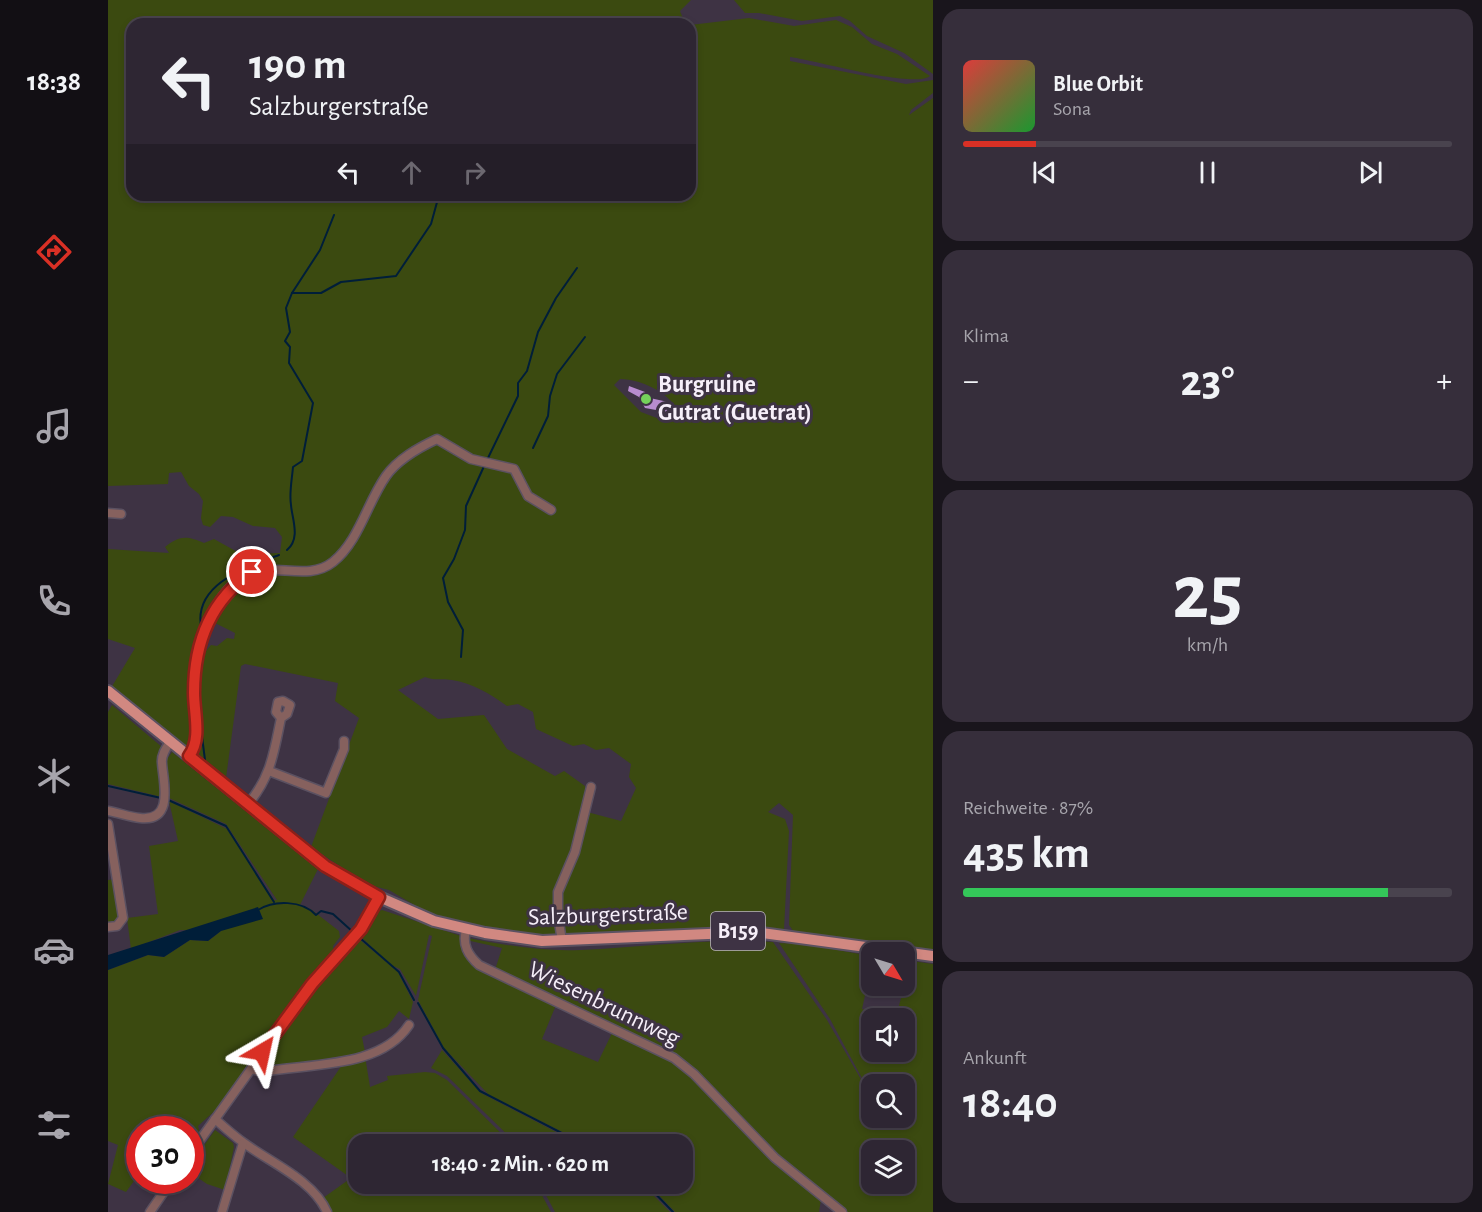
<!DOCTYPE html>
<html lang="de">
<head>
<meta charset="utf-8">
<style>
  body { margin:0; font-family:"Alegreya Sans",sans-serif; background:#362e3b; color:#f1f3f6; height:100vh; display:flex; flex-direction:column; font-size:22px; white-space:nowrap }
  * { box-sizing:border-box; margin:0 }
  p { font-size:20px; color:#a7a5ac }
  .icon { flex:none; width:33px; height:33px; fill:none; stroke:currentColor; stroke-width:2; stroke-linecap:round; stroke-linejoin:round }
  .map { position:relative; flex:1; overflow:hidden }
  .panel { display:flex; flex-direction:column; gap:9px; padding:9px; background:#19151c; width:549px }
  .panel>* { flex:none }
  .guide { position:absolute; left:18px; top:18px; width:570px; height:183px; border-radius:18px; box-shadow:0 3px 9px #0003,0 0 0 2px #49434e; background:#2e2633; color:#f1f3f6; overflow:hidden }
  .needle { width:39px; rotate:128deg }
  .tools { position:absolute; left:753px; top:942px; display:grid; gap:12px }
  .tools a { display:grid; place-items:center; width:54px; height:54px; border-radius:12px; background:#2e2633; box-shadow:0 3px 9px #0003,0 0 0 2px #49434e; font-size:30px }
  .speed { position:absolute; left:18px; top:1116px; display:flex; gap:12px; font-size:30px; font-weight:700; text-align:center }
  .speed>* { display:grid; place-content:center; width:78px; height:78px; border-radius:50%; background:#2e2633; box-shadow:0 3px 9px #0003,0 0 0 2px #49434e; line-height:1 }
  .speed .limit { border:9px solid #d22; background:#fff; color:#111 }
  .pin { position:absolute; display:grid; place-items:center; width:51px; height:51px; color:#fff; margin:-26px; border:3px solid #fff; border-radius:50%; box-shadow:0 2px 6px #0007 }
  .me { position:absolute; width:66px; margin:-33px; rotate:36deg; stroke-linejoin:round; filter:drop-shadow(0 0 4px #0008) }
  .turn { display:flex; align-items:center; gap:21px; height:126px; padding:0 24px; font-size:27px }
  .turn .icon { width:78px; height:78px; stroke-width:2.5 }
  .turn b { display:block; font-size:42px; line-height:51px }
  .lanes { display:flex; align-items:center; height:57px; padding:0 24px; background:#0003; justify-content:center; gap:30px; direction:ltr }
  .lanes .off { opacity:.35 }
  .big { font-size:45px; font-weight:700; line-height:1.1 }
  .panel .widget { flex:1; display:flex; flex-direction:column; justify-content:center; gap:9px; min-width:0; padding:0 21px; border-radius:18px; background:#362e3b }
  .panel .dial { align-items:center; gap:0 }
  .dial b { font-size:78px; line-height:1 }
  .song { display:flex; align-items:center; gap:18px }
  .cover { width:72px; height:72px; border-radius:9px; background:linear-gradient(135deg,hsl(0 70% 55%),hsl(130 70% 35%)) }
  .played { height:6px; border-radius:3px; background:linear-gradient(90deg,#d93025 15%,#49434e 15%) }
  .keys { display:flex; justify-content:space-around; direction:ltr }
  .heat { display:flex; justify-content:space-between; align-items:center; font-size:33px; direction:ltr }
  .charge { height:9px; border-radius:4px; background:linear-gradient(90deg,#34c759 87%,#49434e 0) }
  .trip { position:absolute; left:240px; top:1134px; width:345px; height:60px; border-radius:18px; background:#2e2633; box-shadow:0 3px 9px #0003,0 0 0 2px #49434e; font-weight:700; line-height:60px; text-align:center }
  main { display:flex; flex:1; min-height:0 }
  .tabs { display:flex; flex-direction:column; width:108px; justify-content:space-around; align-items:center; background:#120f14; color:#a7a5ac }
  .tabs .icon { width:42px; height:42px }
  .tabs .active { color:#d93025 }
  .tabs b { font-size:27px; color:#f1f3f6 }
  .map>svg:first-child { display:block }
  .green { fill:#3b4a10; fill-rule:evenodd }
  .water { fill:#001e39 }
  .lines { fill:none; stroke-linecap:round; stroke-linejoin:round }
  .stream { stroke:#001e39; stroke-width:2 }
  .building { fill:#b88ccf }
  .minor-casing { stroke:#5b5161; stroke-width:11 }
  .major-casing { stroke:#5b5161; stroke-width:14 }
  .minor { stroke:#86615e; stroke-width:8 }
  .major { stroke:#d18881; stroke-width:10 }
  .route-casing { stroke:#8d1f18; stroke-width:15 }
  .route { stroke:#d93025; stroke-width:10 }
  .poi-dot { fill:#75d25b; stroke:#3e3344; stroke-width:2 }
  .labels { text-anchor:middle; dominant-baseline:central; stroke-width:6; stroke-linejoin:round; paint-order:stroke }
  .shield { fill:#3e3344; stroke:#bfb7c3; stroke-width:1.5 }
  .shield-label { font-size:22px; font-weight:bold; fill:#f6eff9 }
  .poi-label { font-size:24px; font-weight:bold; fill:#f6eff9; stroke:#3e3344; text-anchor:start }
  .street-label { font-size:24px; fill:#f6eff9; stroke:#3e3344 }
</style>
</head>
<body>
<main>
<nav class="tabs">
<b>18:38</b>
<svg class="icon active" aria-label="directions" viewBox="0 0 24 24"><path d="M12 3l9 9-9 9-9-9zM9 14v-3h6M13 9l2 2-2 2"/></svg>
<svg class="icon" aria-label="music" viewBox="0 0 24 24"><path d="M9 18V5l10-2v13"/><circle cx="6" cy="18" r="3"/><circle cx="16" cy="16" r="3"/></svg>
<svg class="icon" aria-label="phone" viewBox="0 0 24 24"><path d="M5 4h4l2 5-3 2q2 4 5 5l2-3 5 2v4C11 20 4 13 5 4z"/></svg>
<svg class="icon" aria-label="climate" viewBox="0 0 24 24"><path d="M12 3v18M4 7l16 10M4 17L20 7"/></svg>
<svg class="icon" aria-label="car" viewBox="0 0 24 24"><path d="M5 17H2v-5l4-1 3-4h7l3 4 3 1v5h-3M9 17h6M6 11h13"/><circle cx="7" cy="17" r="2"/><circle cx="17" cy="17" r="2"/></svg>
<svg class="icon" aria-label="filters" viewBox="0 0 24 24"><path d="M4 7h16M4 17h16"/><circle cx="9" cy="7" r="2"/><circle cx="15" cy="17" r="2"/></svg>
</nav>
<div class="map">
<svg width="825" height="1212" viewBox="0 0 825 1212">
  <rect width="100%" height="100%" fill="#3e3344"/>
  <g class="green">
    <path d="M0,0H583L572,11L577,24H24V195H582V25L641,18L686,26L728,20L744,27L764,44L789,54L822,76C807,89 706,60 682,57V61L798,84L825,80V93L803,110L801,115L825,98V953L686,932L681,925L685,815L671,803L660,812L677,819L681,831L676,929H588L457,936C444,908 457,884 466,858C472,843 476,828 479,812L513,821L528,788L521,777L523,764L501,748L488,750L476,744L465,746L428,729L425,712L410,704L399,706C382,694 365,683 344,680C334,678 328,681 317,677L290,690L330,719L376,715L399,749L447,776L456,771L477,786L478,794L466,849L448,895L451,935L448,938L395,932L325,916L281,890L250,882L248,877L203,847L251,718L227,701L230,683L137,664L133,666L118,778L87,754C102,722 75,673 103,645L109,646L119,638L126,639L127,633L105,622C67,664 99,732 81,751L3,688L27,648L0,639V549L61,553L57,547C72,535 79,536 96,543L106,539L133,554L172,553L174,537L167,528L145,526L125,517L113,516L102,527L95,525L93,518L95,501L91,494L81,486L73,472L61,473L60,484L0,486ZM512,379C535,380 557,391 571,410L554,420L533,412L506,385Z"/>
    <polygon points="626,0 825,0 825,74 796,53 759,36 742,21 732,16 694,21 651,13 637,13"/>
    <path d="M4,705L54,747C47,765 55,778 54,797L0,784V712Z"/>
    <polygon points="64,752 210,869 192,905 204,910 231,931 232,937 225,946 226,952 173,1020 112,1106 90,1126 93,1137 83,1147 82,1130 32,1130 31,1174 18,1192 0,1184 10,1145 0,1141 0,970 40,955 56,957 82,940 100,941 113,931 72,930 23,949 19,918 50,914 41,846 70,841 61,801 119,829 166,900 169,900 118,824 61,798 62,785 57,762"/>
    <polygon points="8,879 13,917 7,924 0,925 0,880"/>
    <polygon points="274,910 353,936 360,956 448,1005 434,1039 490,1062 505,1031 565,1060 596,1086 713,1199 711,1212 567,1212 540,1184 574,1184 574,1144 478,1144 381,1095 336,1048 310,1000 324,936 321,935 308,996 292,969 283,965 253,937 269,912"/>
    <path d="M360,938C397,945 435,952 473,950C537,947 601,938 665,942L719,1020L763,1097L764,1118H796V1084H764L763,1095L722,1019L671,943L695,944L763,956V968L754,1009L788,1016L799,977L797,960L825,964V1212H738L681,1167L584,1069L387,970L394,948L358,940ZM764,1018H796V1052H764ZM764,1150H796V1184H764Z"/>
    <polygon points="251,939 290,972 305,1002 301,1019 291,1011 279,1027 254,1037 257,1052 154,1070 150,1068 179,1023"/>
    <polygon points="334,1050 373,1093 471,1144 409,1144 339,1076 323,1068"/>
    <polygon points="257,1056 262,1087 280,1080 279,1076 317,1072 327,1073 339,1080 404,1144 250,1144 250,1184 428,1184 443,1212 222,1212 215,1198 243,1178 185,1137 236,1062"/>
    <polygon points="107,1130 125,1143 126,1147 117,1190 99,1184 83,1173 83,1164"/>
    <polygon points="432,1184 534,1184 562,1212 447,1212"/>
  </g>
  <polygon class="water" points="150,907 155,919 113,931 100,941 82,940 56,957 40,955 0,970 0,955"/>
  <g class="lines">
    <g class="stream">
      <polyline points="184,293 213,293 233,282 288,276 323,224 331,195"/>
      <polyline points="425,448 440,416 442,396 449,374 477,337"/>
      <polyline points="380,458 410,396 410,383 419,371 430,332 448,298 469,268"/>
      <path d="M179,550C193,538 184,519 183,505C181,493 184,479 185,467L194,461L205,403L181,363L182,347L177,341L182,332L178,308L184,293L212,250L226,215"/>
      <path d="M94,631C82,585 138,567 171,555"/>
      <polyline points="353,657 355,630 340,602 335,578 346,559 357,530 358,506 377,464"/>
      <polyline points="91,710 91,675 98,644"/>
      <polyline points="92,721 97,760"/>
      <polyline points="0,786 53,798"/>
      <polyline points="58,799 118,826 166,902"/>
      <path d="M150,910C166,900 194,900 208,915L213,911L225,914L245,932"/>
      <polyline points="252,938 291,972 306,1000"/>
      <polyline points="310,1003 335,1048 372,1091 475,1144"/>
      <polyline points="538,1184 565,1212"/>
    </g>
  </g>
  <polygon class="building" points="521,386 537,392 542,398 560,402 559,412 537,408 531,397 520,391"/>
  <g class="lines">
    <g class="minor-casing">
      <g id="minor">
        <polyline points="0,513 13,514"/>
        <path d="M80,756C95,738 85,711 86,690C87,665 91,641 102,618C109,602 126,577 144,572C170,564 201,581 225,562C251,541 259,503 278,476C290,459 310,448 329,439L363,459L406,469L420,496L443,510"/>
        <polyline points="161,771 218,793 236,749 236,741"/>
        <path d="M140,804C163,777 166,752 173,718L179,714L182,705L175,701L170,702L168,712L173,718"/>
        <path d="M0,811C11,813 22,817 32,818C67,822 55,781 54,763C53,755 58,748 62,742"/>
        <polyline points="0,824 15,918 9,926 0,927"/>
        <path d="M358,930C354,945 360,955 371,965L566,1058L586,1074L667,1158L734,1212"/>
        <polyline points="454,941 450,916 450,892 467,852 483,787"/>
        <path d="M143,1069L154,1072C201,1063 272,1069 301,1025"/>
        <path d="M107,1119C116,1127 126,1136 136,1143C163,1163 205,1180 219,1212"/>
        <polyline points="82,1154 204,984 253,929 271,897"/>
        <polyline points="42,1212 64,1180"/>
        <polyline points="114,1212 135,1143"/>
      </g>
    </g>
    <g class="major-casing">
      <polyline id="major" points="0,691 217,866 271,897 326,921 377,933 434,941 647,932 825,956"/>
    </g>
    <use href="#minor" class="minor"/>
    <use href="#major" class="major"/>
  </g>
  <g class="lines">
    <g class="route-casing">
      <path id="route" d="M144,572C103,600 86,643 86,693C86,713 94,739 81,756L217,866L271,897L253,929L204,984L154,1052"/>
    </g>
    <use href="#route" class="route"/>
  </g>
  <circle class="poi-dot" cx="538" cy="399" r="6"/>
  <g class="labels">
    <rect class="shield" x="603" y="912" width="54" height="38" rx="4.5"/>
    <g class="shield-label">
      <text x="630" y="931">B159</text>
    </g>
    <g class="poi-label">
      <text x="550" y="385">Burgruine<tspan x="550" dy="28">Gutrat (Guetrat)</tspan></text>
    </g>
    <g class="street-label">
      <text transform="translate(500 915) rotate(-2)">Salzburgerstraße</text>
      <text transform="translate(496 1004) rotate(26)">Wiesenbrunnweg</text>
    </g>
  </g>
</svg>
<div class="tools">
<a><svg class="needle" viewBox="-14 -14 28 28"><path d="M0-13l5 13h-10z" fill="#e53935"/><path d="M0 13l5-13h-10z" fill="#a7a5ac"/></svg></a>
<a><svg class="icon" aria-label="sound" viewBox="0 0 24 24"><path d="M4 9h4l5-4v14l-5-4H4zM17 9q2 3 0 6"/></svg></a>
<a><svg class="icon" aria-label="search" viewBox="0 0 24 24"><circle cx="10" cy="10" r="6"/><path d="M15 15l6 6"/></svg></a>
<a><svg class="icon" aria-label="layers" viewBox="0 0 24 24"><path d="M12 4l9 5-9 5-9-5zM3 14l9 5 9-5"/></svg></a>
</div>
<div class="speed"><div class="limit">30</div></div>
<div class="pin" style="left:144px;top:572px;background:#d93025"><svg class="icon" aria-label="arrive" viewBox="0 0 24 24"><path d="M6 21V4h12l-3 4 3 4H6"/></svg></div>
<svg class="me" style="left:154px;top:1052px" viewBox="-20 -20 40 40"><path d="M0-17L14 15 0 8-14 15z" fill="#d93025" stroke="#fff" stroke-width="4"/></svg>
<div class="trip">18:40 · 2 Min. · 620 m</div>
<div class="guide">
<div class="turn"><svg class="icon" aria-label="left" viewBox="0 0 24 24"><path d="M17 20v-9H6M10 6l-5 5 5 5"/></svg><div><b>190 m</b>Salzburgerstraße</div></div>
<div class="lanes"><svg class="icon" aria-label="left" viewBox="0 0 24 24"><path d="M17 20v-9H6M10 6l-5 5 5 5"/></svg><svg class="icon off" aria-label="ahead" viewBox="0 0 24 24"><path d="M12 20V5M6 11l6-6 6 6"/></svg><svg class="icon off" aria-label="right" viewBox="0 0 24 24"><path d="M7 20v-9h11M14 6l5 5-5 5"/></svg></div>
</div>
</div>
<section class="panel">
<div class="widget">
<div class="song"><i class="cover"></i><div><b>Blue Orbit</b><p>Sona</p></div></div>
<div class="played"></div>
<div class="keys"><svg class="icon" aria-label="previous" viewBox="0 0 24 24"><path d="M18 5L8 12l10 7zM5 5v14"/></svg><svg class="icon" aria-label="pause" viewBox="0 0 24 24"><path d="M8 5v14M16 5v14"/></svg><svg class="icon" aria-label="next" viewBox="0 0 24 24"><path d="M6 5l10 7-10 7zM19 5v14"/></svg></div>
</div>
<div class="widget"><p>Klima</p>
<div class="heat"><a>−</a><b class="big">23°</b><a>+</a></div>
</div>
<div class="widget dial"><b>25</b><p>km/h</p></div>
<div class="widget"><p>Reichweite · 87%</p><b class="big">435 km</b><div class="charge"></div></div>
<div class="widget"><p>Ankunft</p><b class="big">18:40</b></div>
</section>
</main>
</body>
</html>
